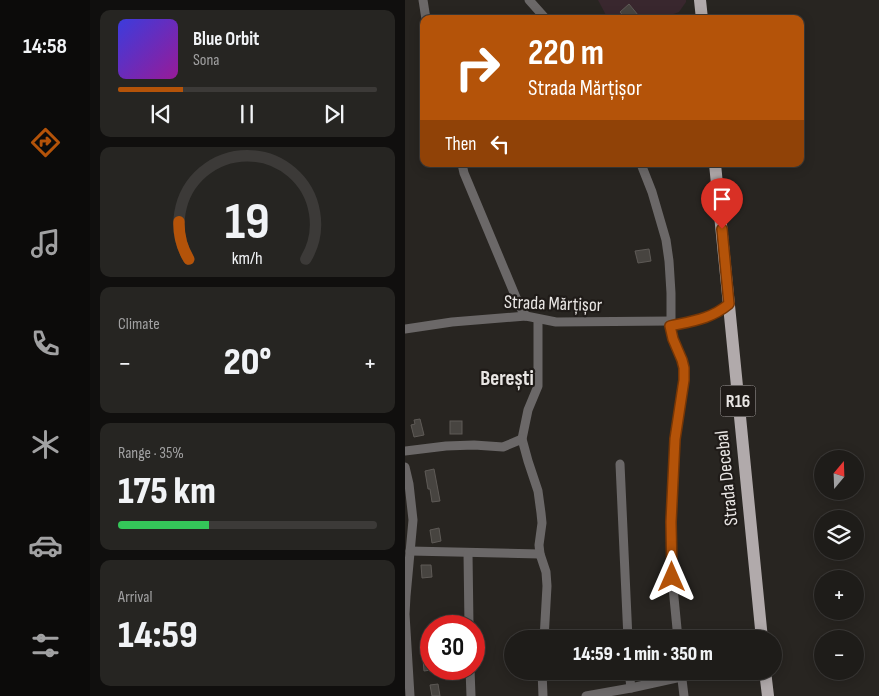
<!DOCTYPE html>
<html lang="en">
<head>
<meta charset="utf-8">
<style>
  body { margin:0; font-family:"Sofia Sans Condensed",sans-serif; background:#262522; color:#f1f3f6; height:100vh; display:flex; flex-direction:column; font-size:19px; white-space:nowrap }
  * { box-sizing:border-box; margin:0 }
  p { font-size:16px; color:#a1a1a2 }
  .icon { flex:none; width:28px; height:28px; fill:none; stroke:currentColor; stroke-width:2; stroke-linecap:round; stroke-linejoin:round }
  .map { position:relative; flex:1; overflow:hidden }
  .drawer { display:flex; flex-direction:column; gap:10px; padding:10px; background:#100f0e; width:315px }
  .drawer>* { flex:none }
  .banner { position:absolute; left:15px; top:15px; width:384px; height:152px; border-radius:10px; box-shadow:0 2px 12px #0003,0 0 0 1px #3c3a38; background:#b45309; color:#fff; overflow:hidden }
  .needle { width:32px; rotate:19deg }
  .controls { position:absolute; left:409px; top:450px; display:grid; gap:10px }
  .controls a { display:grid; place-items:center; width:50px; height:50px; border-radius:50%; background:#1e1c19; box-shadow:0 2px 12px #0003,0 0 0 1px #3c3a38; font-size:25px }
  .speed { position:absolute; left:15px; top:615px; display:flex; gap:10px; font-size:25px; font-weight:700; text-align:center }
  .speed>* { display:grid; place-content:center; width:65px; height:65px; border-radius:50%; background:#1e1c19; box-shadow:0 2px 12px #0003,0 0 0 1px #3c3a38; line-height:1 }
  .speed .limit { border:8px solid #d22; background:#fff; color:#111 }
  .pin { position:absolute; display:grid; place-items:center; width:42px; height:42px; color:#fff; margin:-51px -21px; border-radius:50% 50% 50% 0; rotate:-45deg; box-shadow:0 0 5px #0007 }
  .pin .icon { rotate:45deg }
  .me { position:absolute; width:55px; margin:-28px; rotate:0deg; stroke-linejoin:round; filter:drop-shadow(0 0 4px #0008) }
  .turn { display:flex; align-items:center; gap:18px; height:105px; padding:0 25px; font-size:22px }
  .turn .icon { width:65px; height:65px; stroke-width:2.5 }
  .turn b { display:block; font-size:35px; line-height:42px }
  .then { display:flex; align-items:center; height:48px; padding:0 25px; background:#0003; gap:10px; font-size:19px }
  .big { font-size:38px; font-weight:800; line-height:1.1 }
  .drawer .tile { flex:1; display:flex; flex-direction:column; justify-content:center; gap:8px; min-width:0; padding:0 18px; border-radius:10px; background:#262522 }
  .drawer .dial { align-items:center; gap:0 }
  .dial svg { height:130px; overflow:visible; fill:none; stroke:#3c3a38; stroke-width:7; stroke-linecap:round; text-anchor:middle }
  .dial text { fill:#f1f3f6; stroke:none }
  .song { display:flex; align-items:center; gap:15px }
  .cover { width:60px; height:60px; border-radius:8px; background:linear-gradient(135deg,hsl(240 70% 55%),hsl(300 70% 35%)) }
  .played { height:5px; border-radius:2px; background:linear-gradient(90deg,#b45309 25%,#3c3a38 25%) }
  .keys { display:flex; justify-content:space-around; direction:ltr }
  .heat { display:flex; justify-content:space-between; align-items:center; font-size:28px; direction:ltr }
  .charge { height:8px; border-radius:4px; background:linear-gradient(90deg,#34c759 35%,#3c3a38 0) }
  .trip { position:absolute; left:99px; top:630px; width:278px; height:50px; border-radius:25px; background:#1e1c19; box-shadow:0 2px 12px #0003,0 0 0 1px #3c3a38; font-weight:800; line-height:50px; text-align:center }
  main { display:flex; flex:1; min-height:0 }
  .dock { display:flex; flex-direction:column; width:90px; justify-content:space-around; align-items:center; background:#0c0b0a; color:#a1a1a2 }
  .dock .icon { width:35px; height:35px }
  .dock .active { color:#b45309 }
  .dock b { font-size:22px; color:#f1f3f6 }
  .map>svg:first-child { display:block }
  .industrial { fill:#39272e }
  .building { fill:#474440; stroke:#5e5a56 }
  .lines { fill:none; stroke-linecap:round; stroke-linejoin:round }
  .street { stroke:#6b6868; stroke-width:9 }
  .primary { stroke:#b1aaab; stroke-width:12 }
  .route-casing { stroke:#753606; stroke-width:12 }
  .route { stroke:#b45309; stroke-width:9 }
  .labels { text-anchor:middle; dominant-baseline:central; stroke-width:4.5; stroke-linejoin:round; paint-order:stroke }
  .shield { fill:#1f1b18; stroke:#aca9a7; stroke-width:1 }
  .shield-label { font-size:18px; font-weight:bold; fill:#e9e6e4 }
  .street-label { font-size:19px; fill:#e9e6e4; stroke:#1f1b18 }
  .quarter-label { font-size:21px; font-weight:bold; fill:#e9e6e4; stroke:#1f1b18 }
</style>
</head>
<body>
<main>
<nav class="dock">
<b>14:58</b>
<svg class="icon active" aria-label="directions" viewBox="0 0 24 24"><path d="M12 3l9 9-9 9-9-9zM9 14v-3h6M13 9l2 2-2 2"/></svg>
<svg class="icon" aria-label="music" viewBox="0 0 24 24"><path d="M9 18V5l10-2v13"/><circle cx="6" cy="18" r="3"/><circle cx="16" cy="16" r="3"/></svg>
<svg class="icon" aria-label="phone" viewBox="0 0 24 24"><path d="M5 4h4l2 5-3 2q2 4 5 5l2-3 5 2v4C11 20 4 13 5 4z"/></svg>
<svg class="icon" aria-label="climate" viewBox="0 0 24 24"><path d="M12 3v18M4 7l16 10M4 17L20 7"/></svg>
<svg class="icon" aria-label="car" viewBox="0 0 24 24"><path d="M5 17H2v-5l4-1 3-4h7l3 4 3 1v5h-3M9 17h6M6 11h13"/><circle cx="7" cy="17" r="2"/><circle cx="17" cy="17" r="2"/></svg>
<svg class="icon" aria-label="filters" viewBox="0 0 24 24"><path d="M4 7h16M4 17h16"/><circle cx="9" cy="7" r="2"/><circle cx="15" cy="17" r="2"/></svg>
</nav>
<section class="drawer">
<div class="tile">
<div class="song"><i class="cover"></i><div><b>Blue Orbit</b><p>Sona</p></div></div>
<div class="played"></div>
<div class="keys"><svg class="icon" aria-label="previous" viewBox="0 0 24 24"><path d="M18 5L8 12l10 7zM5 5v14"/></svg><svg class="icon" aria-label="pause" viewBox="0 0 24 24"><path d="M8 5v14M16 5v14"/></svg><svg class="icon" aria-label="next" viewBox="0 0 24 24"><path d="M6 5l10 7-10 7zM19 5v14"/></svg></div>
</div>
<div class="tile dial"><svg viewBox="0 0 100 80">
<path d="M14 69A42 42 0 1 1 86 69"/>
<path d="M14 69A42 42 0 0 1 8 46" stroke="#b45309"/>
<text x="50" y="56" font-size="32" font-weight="700">19</text>
<text x="50" y="72" font-size="11">km/h</text>
</svg></div>
<div class="tile"><p>Climate</p>
<div class="heat"><a>−</a><b class="big">20°</b><a>+</a></div>
</div>
<div class="tile"><p>Range · 35%</p><b class="big">175 km</b><div class="charge"></div></div>
<div class="tile"><p>Arrival</p><b class="big">14:59</b></div>
</section>
<div class="map">
<svg width="474" height="696" viewBox="0 0 474 696">
  <rect width="100%" height="100%" fill="#282521"/>
  <polygon class="industrial" points="193,0 281,0 281,2 274,12 255,19 203,19"/>
  <g class="building">
    <polygon points="224,4 233,15 229,19 221,19 215,12"/>
    <polygon points="244,249 246,261 233,263 230,251"/>
    <polygon points="15,419 19,435 9,437 6,425 10,424 9,420"/>
    <rect x="45" y="421" width="12" height="13"/>
    <polygon points="29,469 35,501 27,502 25,489 23,489 20,471"/>
    <polygon points="34,528 36,541 27,543 25,530"/>
    <polygon points="16,565 26,565 27,577 17,578"/>
    <polygon points="26,658 26,670 19,671 18,659"/>
    <polygon points="33,684 35,696 27,696 25,685"/>
  </g>
  <g class="lines">
    <g class="street">
      <polyline points="18,0 21,19"/>
      <polyline points="124,0 141,19"/>
      <polyline points="57,164 59,173 115,307 121,316"/>
      <polyline points="236,164 247,192 261,240 264,261 266,293 266,332 279,368 279,380 270,439 266,522 267,577 273,639"/>
      <polyline points="133,319 133,386 123,410 117,439 123,461 133,491 136,513 137,523 134,545 135,554 141,572 142,586 139,639"/>
      <path d="M265,326C288,321 306,319 324,304"/>
      <polyline points="0,329 47,322 121,316 151,322 266,321"/>
      <polyline points="0,451 41,446 69,445 98,447 117,439"/>
      <polyline points="215,464 223,639"/>
      <polyline points="0,467 4,484 8,520 1,596 0,614 5,696"/>
      <polyline points="5,551 135,554"/>
      <polyline points="63,553 64,626"/>
      <polyline points="65,669 66,696"/>
      <polyline points="137,671 138,696"/>
      <polyline points="224,671 226,688"/>
      <polyline points="276,671 279,696"/>
      <polyline points="181,696 226,688 276,677"/>
    </g>
    <g class="primary">
      <polyline points="295,0 297,19"/>
      <polyline points="310,164 357,639"/>
      <polyline points="360,671 363,696"/>
    </g>
  </g>
  <g class="lines">
    <g class="route-casing">
      <path id="route" d="M267,577L266,522L270,439L279,380V368L277,360L268,339L265,326C288,321 306,319 324,304L317,229"/>
    </g>
    <use href="#route" class="route"/>
  </g>
  <g class="labels">
    <rect class="shield" x="315.5" y="385.5" width="35" height="31" rx="4"/>
    <g class="shield-label">
      <text x="333" y="401">R16</text>
    </g>
    <g class="street-label">
      <text transform="translate(148 304) rotate(2)">Strada Mărțișor</text>
      <text transform="translate(322 478) rotate(-96)">Strada Decebal</text>
    </g>
    <g class="quarter-label">
      <text x="102" y="378">Berești</text>
    </g>
  </g>
</svg>
<div class="controls">
<a><svg class="needle" viewBox="-14 -14 28 28"><path d="M0-13l5 13h-10z" fill="#e53935"/><path d="M0 13l5-13h-10z" fill="#a1a1a2"/></svg></a>
<a><svg class="icon" aria-label="layers" viewBox="0 0 24 24"><path d="M12 4l9 5-9 5-9-5zM3 14l9 5 9-5"/></svg></a>
<a>+</a>
<a>−</a>
</div>
<div class="speed"><div class="limit">30</div></div>
<div class="pin" style="left:317px;top:229px;background:#d93025"><svg class="icon" aria-label="arrive" viewBox="0 0 24 24"><path d="M6 21V4h12l-3 4 3 4H6"/></svg></div>
<svg class="me" style="left:267px;top:577px" viewBox="-20 -20 40 40"><path d="M0-17L14 15 0 8-14 15z" fill="#b45309" stroke="#fff" stroke-width="4"/></svg>
<div class="trip">14:59 · 1 min · 350 m</div>
<div class="banner">
<div class="turn"><svg class="icon" aria-label="right" viewBox="0 0 24 24"><path d="M7 20v-9h11M14 6l5 5-5 5"/></svg><div><b>220 m</b>Strada Mărțișor</div></div>
<div class="then">Then<svg class="icon" aria-label="left" viewBox="0 0 24 24"><path d="M17 20v-9H6M10 6l-5 5 5 5"/></svg></div>
</div>
</div>
</main>
</body>
</html>
